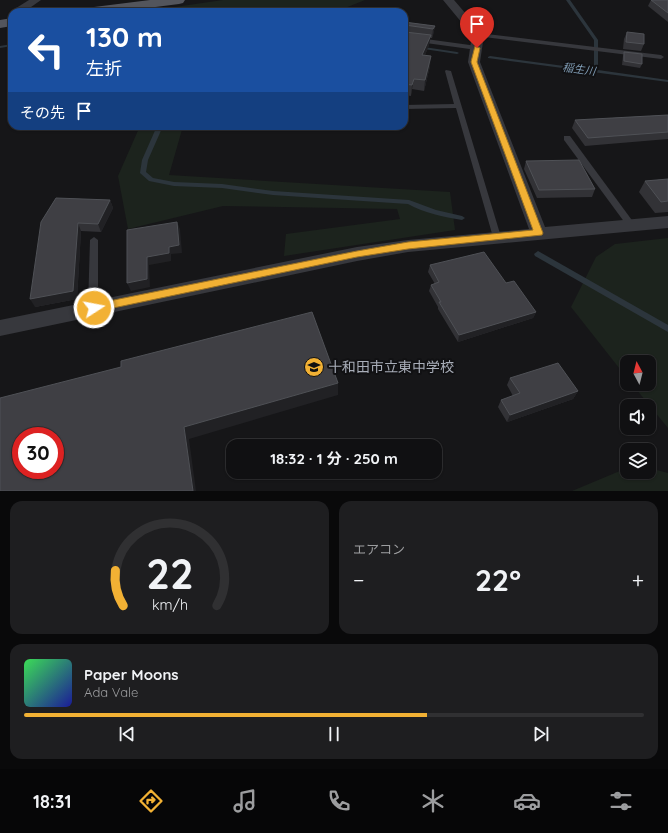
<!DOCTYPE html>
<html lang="ja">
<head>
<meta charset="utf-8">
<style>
  body { margin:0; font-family:Quicksand,"Noto Sans JP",sans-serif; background:#1e1e20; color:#f1f3f6; height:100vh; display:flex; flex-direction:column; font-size:15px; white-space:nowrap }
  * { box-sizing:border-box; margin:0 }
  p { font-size:13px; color:#9c9d9f }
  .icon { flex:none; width:22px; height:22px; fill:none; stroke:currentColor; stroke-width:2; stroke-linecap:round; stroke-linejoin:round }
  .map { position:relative; height:491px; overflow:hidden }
  .details { display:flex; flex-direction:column; gap:10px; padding:10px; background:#09090a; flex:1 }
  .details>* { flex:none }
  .guide { position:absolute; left:8px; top:8px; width:400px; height:122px; border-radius:12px; box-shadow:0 1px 3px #0004,0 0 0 1px #303032; background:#1a4fa0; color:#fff; overflow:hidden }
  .needle { width:26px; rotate:353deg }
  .fabs { position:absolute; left:620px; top:355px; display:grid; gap:8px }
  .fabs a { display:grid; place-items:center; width:36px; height:36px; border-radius:8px; background:#101012; box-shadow:0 1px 3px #0004,0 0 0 1px #303032; font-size:20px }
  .speed { position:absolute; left:12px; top:427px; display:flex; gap:8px; font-size:20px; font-weight:700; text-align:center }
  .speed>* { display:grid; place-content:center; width:52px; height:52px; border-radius:50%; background:#101012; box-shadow:0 1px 3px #0004,0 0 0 1px #303032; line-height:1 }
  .speed .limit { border:6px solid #d22; background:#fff; color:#111 }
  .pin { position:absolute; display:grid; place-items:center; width:34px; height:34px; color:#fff; margin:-41px -17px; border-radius:50% 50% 50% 0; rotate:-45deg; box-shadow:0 0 4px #0007 }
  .pin .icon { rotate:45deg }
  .me { position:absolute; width:44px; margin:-22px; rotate:79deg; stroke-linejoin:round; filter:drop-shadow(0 0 3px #0008) }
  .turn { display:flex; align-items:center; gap:14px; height:84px; padding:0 12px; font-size:18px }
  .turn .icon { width:52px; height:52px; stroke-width:2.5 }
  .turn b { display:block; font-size:28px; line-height:34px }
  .then { display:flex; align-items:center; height:38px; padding:0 12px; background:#0003; gap:8px; font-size:15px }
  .big { font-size:30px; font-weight:700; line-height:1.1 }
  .details .card { flex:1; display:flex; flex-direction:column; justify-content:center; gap:6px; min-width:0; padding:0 14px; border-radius:12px; background:#1e1e20 }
  .details .dial { align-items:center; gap:0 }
  .dial svg { height:104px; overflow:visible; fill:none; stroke:#303032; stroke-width:7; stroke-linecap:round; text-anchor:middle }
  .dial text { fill:#f1f3f6; stroke:none }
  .song { display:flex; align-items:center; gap:12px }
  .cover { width:48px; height:48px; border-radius:6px; background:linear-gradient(135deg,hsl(130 70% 55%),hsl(240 70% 35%)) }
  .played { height:4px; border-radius:2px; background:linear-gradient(90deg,#f2b134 65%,#303032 65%) }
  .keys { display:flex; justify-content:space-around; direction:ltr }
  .heat { display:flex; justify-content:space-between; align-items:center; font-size:22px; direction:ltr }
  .details .tiles { flex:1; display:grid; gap:10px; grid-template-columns:1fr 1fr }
  .card:last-child { grid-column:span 2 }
  .trip { position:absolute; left:226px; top:439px; width:216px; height:40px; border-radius:12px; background:#101012; box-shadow:0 1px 3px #0004,0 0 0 1px #303032; font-weight:700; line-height:40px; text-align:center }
  .menu { display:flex; height:64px; justify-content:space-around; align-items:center; background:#060607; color:#9c9d9f }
  .menu .icon { width:28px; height:28px }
  .menu .current { color:#f2b134 }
  .menu b { font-size:18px; color:#f1f3f6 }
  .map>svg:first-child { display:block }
  .green { fill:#1c231d }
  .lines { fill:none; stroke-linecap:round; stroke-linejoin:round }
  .stream { fill:#2c353c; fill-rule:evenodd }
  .service { fill:#37383d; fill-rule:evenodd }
  .minor { fill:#37383d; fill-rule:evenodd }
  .primary { fill:#53555c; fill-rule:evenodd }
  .wall { fill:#323236 }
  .shaded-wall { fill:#212124 }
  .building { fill:#3f3f44; stroke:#4f5156; fill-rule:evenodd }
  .route { fill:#f2b134; stroke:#9d7322 }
  .labels { text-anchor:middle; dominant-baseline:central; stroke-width:4; stroke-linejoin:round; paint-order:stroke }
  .far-water-label { font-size:11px; font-style:italic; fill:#7f9bb3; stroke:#111113 }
  .near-poi-label { font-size:14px; fill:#a8adb8; stroke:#111113; text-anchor:start }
</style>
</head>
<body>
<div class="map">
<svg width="668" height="491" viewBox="0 0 668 491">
  <rect width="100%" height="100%" fill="#161618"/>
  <g class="green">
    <polygon points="223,0 365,0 340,10 320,12 266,9 258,12 174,12 168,8"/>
    <polygon points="140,126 183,126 169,175 450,192 455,230 284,256 286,234 400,219 397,209 223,206 128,229 118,176"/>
    <polygon points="668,238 668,428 632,384 649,384 649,362 627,362 627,378 571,307 596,257 615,244"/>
    <polygon points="627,468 627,472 649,472 649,468 668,473 668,491 572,491"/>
  </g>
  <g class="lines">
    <g class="stream">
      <polygon points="566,0 570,0 598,40 598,70 668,80 668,82 488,58 488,57 490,56 594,70 594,40"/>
      <polygon points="12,44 12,46 0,48 0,46"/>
      <polygon points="404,44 457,52 459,53 457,54 404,46"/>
      <path d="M157,126H163L148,160L146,172L153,178L174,182L222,184L273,191L409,200L436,210L462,216L465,218L462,220C443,217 425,213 408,204L273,195L222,188L174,186L149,181L140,173L142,160Z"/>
      <polygon points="538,251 668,325 668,332 535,256 534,254"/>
    </g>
    <g class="service">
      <polygon points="478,33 661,55 664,57 661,59 476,36 476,34"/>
      <polygon points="404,36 477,46 480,48 477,50 404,40"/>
      <polygon points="446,70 451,71 501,237 500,239 494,239 493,237 456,108 404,109 404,105 454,104 445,71"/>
      <polygon points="564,136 570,136 634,223 635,225 634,227 628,227 564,140"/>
      <polygon points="94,237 98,240 98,308 97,311 93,312 89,311 88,308 90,240"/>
    </g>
    <g class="minor">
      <polygon points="29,0 41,0 24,12 12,12 13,10"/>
      <polygon points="443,0 454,0 484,35 480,62 545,227 668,216 668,228 408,252 357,261 0,336 0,320 357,247 408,240 529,229 468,62 472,35"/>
    </g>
    <g class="primary">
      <polygon points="150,0 185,0 183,3 179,4 116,12 80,12 81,9 86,8"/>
      <polygon points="12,18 12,26 0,28 0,20"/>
    </g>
  </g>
  <g class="wall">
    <polygon points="651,0 668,0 668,22 648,6"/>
    <polygon points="404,22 435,26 433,35 432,38 430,38 429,45 425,55 430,66 424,91 412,89 411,96 404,95"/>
    <polygon points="627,32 644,44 641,51 623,49 624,39"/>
    <polygon points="624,52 642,64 640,68 622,65 623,56"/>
    <polygon points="668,115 668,139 585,146 572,128 575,120"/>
    <polygon points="526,161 595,189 592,197 537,198 524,169"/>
    <polygon points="668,179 668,212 655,213 639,192 645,181"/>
    <polygon points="56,198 110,200 113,208 101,232 81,231 77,299 35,307"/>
    <polygon points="430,265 506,283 536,312 533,318 458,342 438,309 438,307 429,291 431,285 435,284 428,272"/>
    <polygon points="510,378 578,391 573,399 507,422 498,407 501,400 513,396 507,385"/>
  </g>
  <g class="shaded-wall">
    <polygon points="435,26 433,35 432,38 433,29"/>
    <polygon points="431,35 429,45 421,65 422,55"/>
    <polygon points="431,56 430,66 424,91 425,80"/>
    <polygon points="414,79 412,89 411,96 412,85"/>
    <polygon points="110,200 113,208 101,232 98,224"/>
    <polygon points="177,222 180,229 182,253 171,254 171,261 149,265 150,287 131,291 127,283 147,257"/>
    <polygon points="78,223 81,231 77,299 35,307 30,299"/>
    <polygon points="536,312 533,318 458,342 459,335"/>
    <polygon points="338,383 338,395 189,439 196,491 193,491 184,427"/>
    <polygon points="578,391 573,399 507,422 510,415"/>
  </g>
  <g class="building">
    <polygon points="651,0 668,0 668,13"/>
    <polygon points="404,22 435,26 433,29 405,25 404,26"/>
    <polygon points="404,29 405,32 431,35 422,55 431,56 425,80 414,79 412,85 404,84"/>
    <polygon points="627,32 644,34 644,44 626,42"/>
    <polygon points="624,52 642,54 642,64 624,61"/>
    <polygon points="668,115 668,132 588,138 575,120"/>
    <polygon points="579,160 595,189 539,190 526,161"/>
    <polygon points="668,179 668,201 661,202 645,181"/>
    <polygon points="56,198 110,200 98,224 78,223 73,291 30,299 41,222"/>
    <polygon points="177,222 179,245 169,247 169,253 147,257 147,279 127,283 127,230"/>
    <polygon points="484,252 506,283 514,281 536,312 459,335 439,302 441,302 431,285 439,282 430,265"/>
    <path d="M312,312L338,383L184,427L193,491H0V398L121,367V361ZM21,436H55V470H21Z"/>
    <polygon points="558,363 578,391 510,415 501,400 520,393 510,378"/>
  </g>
  <polygon class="route" points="475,46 480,48 477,62 543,233 542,235 408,249 357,257 94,312 90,311 88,308 90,305 94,304 357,251 408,242 533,230 471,62"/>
  <defs>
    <g id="school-disc" transform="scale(1)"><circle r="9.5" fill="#f2b134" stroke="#111113"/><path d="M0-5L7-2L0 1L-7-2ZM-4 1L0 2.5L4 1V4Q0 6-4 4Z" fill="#111"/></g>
  </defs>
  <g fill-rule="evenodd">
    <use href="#school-disc" x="314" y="367"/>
  </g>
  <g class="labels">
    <g class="far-water-label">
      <text transform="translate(579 69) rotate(8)">稲生川</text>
    </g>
    <g class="near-poi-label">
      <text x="328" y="367">十和田市立東中学校</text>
    </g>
  </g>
</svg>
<div class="fabs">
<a><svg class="needle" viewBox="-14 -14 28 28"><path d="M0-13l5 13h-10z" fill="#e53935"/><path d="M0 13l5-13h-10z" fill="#9c9d9f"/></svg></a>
<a><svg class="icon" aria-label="sound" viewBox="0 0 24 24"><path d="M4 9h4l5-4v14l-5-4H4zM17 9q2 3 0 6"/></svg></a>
<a><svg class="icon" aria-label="layers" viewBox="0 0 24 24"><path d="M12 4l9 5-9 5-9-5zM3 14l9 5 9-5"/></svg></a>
</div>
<div class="speed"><div class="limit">30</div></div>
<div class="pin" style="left:477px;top:48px;background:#d93025"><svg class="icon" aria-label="arrive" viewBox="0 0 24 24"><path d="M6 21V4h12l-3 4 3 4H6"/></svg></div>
<svg class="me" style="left:94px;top:308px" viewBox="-20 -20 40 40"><circle r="17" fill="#f2b134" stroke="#fff" stroke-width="3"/><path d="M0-11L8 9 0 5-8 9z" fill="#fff"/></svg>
<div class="trip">18:32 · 1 分 · 250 m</div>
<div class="guide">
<div class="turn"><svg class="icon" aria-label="left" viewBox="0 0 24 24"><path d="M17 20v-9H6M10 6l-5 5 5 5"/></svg><div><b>130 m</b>左折</div></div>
<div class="then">その先<svg class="icon" aria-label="arrive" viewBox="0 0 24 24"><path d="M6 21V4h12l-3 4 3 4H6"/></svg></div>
</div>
</div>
<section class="details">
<div class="tiles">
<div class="card dial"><svg viewBox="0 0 100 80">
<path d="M14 69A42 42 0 1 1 86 69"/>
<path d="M14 69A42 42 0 0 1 8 42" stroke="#f2b134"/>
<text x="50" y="56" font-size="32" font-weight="700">22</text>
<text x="50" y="72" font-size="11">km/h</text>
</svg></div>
<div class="card"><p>エアコン</p>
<div class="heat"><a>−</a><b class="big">22°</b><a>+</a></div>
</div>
<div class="card">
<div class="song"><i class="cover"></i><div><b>Paper Moons</b><p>Ada Vale</p></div></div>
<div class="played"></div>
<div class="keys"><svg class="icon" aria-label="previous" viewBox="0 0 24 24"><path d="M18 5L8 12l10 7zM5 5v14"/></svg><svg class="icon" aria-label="pause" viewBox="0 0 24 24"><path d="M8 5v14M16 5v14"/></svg><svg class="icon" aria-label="next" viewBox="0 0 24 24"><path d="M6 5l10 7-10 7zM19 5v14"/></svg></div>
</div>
</div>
</section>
<nav class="menu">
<b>18:31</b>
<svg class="icon current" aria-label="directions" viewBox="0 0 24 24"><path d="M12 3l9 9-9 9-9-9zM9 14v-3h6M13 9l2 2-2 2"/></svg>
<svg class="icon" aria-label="music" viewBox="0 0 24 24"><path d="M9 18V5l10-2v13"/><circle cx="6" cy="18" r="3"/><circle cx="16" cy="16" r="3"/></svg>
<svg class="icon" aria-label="phone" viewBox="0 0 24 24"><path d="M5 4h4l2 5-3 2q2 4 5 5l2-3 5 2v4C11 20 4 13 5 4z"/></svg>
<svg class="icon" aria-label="climate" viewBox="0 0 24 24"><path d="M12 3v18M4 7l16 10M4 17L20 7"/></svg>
<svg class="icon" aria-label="car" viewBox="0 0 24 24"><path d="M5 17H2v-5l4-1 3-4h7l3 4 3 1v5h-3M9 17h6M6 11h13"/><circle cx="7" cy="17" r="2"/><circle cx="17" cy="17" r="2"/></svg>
<svg class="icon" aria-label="filters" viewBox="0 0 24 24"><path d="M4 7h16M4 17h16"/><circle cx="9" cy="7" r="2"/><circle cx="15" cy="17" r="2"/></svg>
</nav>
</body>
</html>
